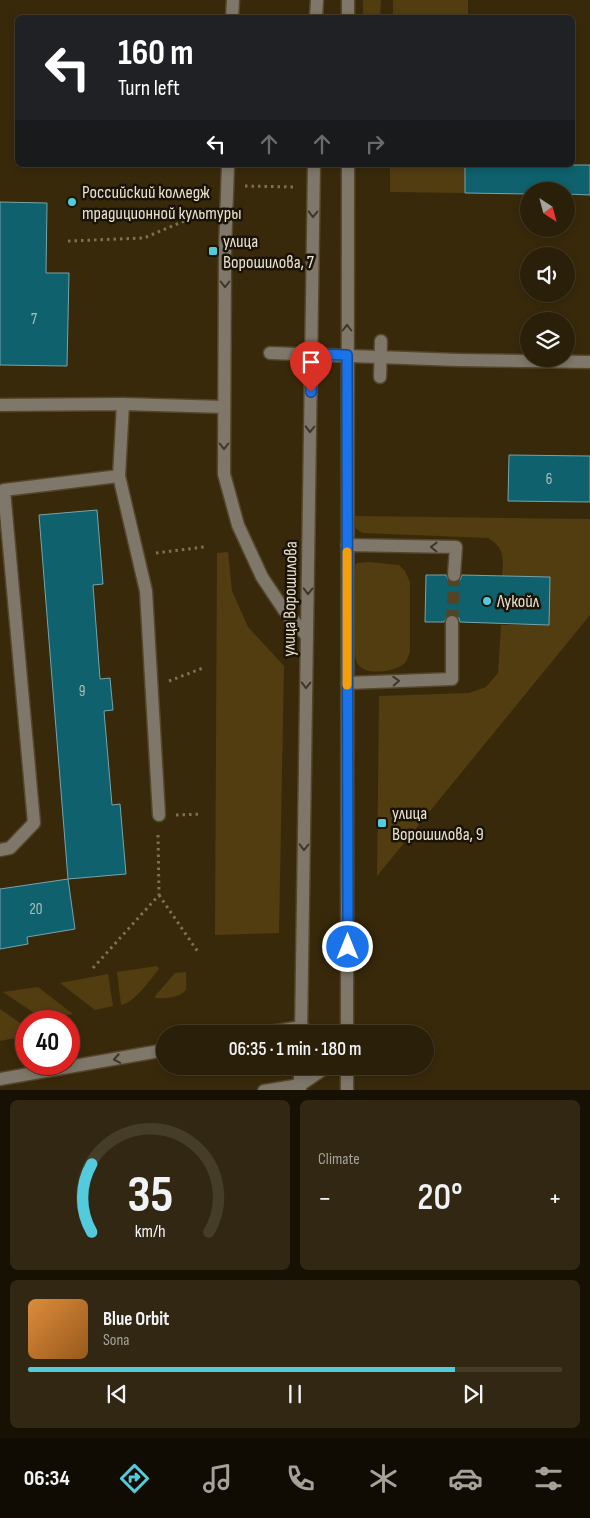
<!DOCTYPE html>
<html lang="en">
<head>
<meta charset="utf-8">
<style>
  body { margin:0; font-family:"Sofia Sans Condensed",sans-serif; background:#322712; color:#f1f3f6; height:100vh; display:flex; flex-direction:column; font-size:19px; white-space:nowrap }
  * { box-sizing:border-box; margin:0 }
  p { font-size:16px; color:#a5a29c }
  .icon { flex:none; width:28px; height:28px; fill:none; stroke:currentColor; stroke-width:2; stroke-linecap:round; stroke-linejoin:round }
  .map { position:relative; height:1090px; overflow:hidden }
  .drawer { display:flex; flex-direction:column; gap:10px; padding:10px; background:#171104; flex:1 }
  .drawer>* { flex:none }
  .hud { position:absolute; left:15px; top:15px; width:560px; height:152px; border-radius:8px; box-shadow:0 2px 8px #0003,0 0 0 1px #463d29; background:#202124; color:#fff; overflow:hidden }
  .needle { width:32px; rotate:144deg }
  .tools { position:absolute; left:520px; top:182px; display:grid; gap:10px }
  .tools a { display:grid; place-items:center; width:55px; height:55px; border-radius:50%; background:#2a1f08; box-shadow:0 2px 8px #0003,0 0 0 1px #463d29; font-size:25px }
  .speed { position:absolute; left:15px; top:1010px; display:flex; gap:10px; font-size:25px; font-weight:700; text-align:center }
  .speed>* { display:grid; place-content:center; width:65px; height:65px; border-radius:50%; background:#2a1f08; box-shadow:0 2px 8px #0003,0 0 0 1px #463d29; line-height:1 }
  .speed .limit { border:8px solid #d22; background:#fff; color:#111 }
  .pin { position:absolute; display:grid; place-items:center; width:42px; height:42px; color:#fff; margin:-51px -21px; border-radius:50% 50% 50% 0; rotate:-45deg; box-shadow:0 0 5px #0007 }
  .pin .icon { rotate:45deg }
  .me { position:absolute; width:55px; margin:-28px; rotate:0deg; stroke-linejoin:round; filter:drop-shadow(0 0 4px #0008) }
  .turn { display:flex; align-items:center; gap:18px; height:105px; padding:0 20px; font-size:22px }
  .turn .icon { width:65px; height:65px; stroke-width:2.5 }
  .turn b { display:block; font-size:35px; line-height:42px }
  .lanes { display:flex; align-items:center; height:48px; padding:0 20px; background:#0003; justify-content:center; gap:25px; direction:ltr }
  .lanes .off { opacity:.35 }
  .big { font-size:38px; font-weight:600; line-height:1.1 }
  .drawer .tile { flex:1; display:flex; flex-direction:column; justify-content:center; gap:8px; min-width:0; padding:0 18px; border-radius:8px; background:#322712 }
  .drawer .dial { align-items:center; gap:0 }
  .dial svg { height:130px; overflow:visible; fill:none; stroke:#463d29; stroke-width:7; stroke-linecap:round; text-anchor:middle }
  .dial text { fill:#f1f3f6; stroke:none }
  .song { display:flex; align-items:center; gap:15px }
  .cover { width:60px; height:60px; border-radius:8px; background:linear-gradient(135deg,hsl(30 70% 55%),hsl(30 70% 35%)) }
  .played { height:5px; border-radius:2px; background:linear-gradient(90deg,#54cadd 80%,#463d29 80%) }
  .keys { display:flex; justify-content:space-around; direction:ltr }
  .heat { display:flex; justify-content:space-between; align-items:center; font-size:28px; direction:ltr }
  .drawer .tiles { flex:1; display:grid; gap:10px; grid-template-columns:1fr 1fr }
  .tile:last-child { grid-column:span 2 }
  .trip { position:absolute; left:156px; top:1025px; width:278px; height:50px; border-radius:25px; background:#2a1f08; box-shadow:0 2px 8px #0003,0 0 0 1px #463d29; font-weight:600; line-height:50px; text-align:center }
  .dock { display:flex; height:80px; justify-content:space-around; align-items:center; background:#110c03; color:#a5a29c }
  .dock .icon { width:35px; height:35px }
  .dock .active { color:#54cadd }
  .dock b { font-size:22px; color:#f1f3f6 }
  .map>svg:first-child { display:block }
  .green { fill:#523d11 }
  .building { fill:#0e616d; stroke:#76a4ac }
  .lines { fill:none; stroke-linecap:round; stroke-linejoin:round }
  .minor-tunnel { stroke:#534428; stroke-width:12; stroke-dasharray:12 6; stroke-linecap:butt }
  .minor-casing { stroke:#54462a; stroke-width:15 }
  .path { stroke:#7e7158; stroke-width:3; stroke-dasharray:2.5 4; stroke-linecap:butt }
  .minor { stroke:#7f7769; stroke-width:12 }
  .oneway { stroke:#3d3629 }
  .route-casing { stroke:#114b97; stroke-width:12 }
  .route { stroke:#1a73e8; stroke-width:9 }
  .slow { stroke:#f59e0b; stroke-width:9 }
  .poi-dot { fill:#54cadd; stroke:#1a1307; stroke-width:2 }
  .labels { text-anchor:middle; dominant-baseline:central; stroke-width:5; stroke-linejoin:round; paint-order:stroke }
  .number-label { font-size:15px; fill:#b2c0b6 }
  .poi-label { font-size:18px; fill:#e9e0cf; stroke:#1a1307; text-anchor:start }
  .street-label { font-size:18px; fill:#e9e0cf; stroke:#1a1307 }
</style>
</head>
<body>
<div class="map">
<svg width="590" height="1091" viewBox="0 0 590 1091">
  <rect width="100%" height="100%" fill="#38290a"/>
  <g class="green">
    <polygon points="363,0 381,0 380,17 363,17"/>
    <rect x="393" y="0" width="75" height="17"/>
    <polygon points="390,165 465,165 465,193 390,192"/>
    <path d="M354,516L590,519V615L377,876L379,696L469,693L486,687L498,673L501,625H549L550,577L514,576L501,587C502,565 509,550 488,538L363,533C354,529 354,526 354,516Z"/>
    <polygon points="228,552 232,591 248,627 284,666 279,933 215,935 217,553"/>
    <path d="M369,562L399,565L405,571L410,582V652C408,656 407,660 405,663C397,671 371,675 362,668C357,665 356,661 355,655L349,571L357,563Z"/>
    <path d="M157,966L159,969C150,980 134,1003 121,1005L117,972Z"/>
    <path d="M186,972C186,977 187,984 186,989C182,998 163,999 155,998V996L175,973Z"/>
    <polygon points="108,974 113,1006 95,1010 60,983"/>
    <polygon points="38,987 73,1014 43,1019 3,992"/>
    <polygon points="0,1009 26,1027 26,1036 0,1041"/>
  </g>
  <g class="building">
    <polygon points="465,165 590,165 590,195 566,194 566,191 529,191 529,194 465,193"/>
    <polygon points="0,202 47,203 46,273 69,273 67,366 0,365"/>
    <polygon points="509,455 590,456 590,502 508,501"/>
    <polygon points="97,510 103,584 93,585 100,679 110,678 113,710 104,711 112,805 120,804 126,874 68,879 39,515"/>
    <polygon points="426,575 446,575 449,581 454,583 460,580 462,575 550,577 549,625 460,622 459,618 452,614 448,615 444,622 425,622"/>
    <polygon points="68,879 75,929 27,937 28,944 0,949 0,889"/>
  </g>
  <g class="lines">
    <polyline class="minor-tunnel" points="452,622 454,575"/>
    <g class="minor-casing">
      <g id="minor">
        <polyline points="232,18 233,0"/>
        <polyline points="316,18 317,0"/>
        <polyline points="348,18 348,0"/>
        <polyline points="228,165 225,250 224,474 238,525 262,577 284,610 307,636"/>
        <polyline points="270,353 458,360 590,362"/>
        <polyline points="380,377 381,341"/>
        <polyline points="0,405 123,404 224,407"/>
        <polyline points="119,476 146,591 159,815"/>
        <polyline points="347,545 456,547 454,575"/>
        <polyline points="347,683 452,679 452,622"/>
        <polyline points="0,850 10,848 34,823 4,490 119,476 123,404"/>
        <polyline points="259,1034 301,1027 313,1034"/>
        <polyline points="301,1034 314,165"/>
        <polyline points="347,1034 348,165"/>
        <polyline points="0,1079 165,1050"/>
        <polyline points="264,1091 300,1085 328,1066"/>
        <polyline points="300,1091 300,1066"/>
        <polyline points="347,1091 347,1066"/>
      </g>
    </g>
    <g class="path">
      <polyline points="245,186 296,187"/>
      <polyline points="68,241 144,238 208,211"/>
      <polyline points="156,553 204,547"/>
      <polyline points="169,681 203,668"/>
      <polyline points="176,815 202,814"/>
      <polyline points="159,895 198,952"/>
      <polyline points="93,968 159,895 158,834"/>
    </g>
    <use href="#minor" class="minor"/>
  </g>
  <defs><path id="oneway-chevron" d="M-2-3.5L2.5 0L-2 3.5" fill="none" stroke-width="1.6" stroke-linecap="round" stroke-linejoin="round" transform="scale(1.25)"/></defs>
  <g class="oneway">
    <use href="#oneway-chevron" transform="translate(313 214) rotate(91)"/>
    <use href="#oneway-chevron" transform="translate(225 284) rotate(90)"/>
    <use href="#oneway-chevron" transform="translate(347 328) rotate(-90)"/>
    <use href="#oneway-chevron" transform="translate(310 429) rotate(91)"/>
    <use href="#oneway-chevron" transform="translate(224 446) rotate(90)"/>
    <use href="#oneway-chevron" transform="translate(434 547) rotate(-179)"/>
    <use href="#oneway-chevron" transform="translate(308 591) rotate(91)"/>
    <use href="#oneway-chevron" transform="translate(396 681) rotate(-3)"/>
    <use href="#oneway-chevron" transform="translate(306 685) rotate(91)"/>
    <use href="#oneway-chevron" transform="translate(304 847) rotate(91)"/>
    <use href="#oneway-chevron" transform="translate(117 1059) rotate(170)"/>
  </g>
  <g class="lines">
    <g class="route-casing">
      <polyline id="route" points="311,392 311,354 347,355 348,947"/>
    </g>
    <use href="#route" class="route"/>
    <polyline class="slow" points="347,552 347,685"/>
  </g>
  <g class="poi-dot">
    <circle cx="72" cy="202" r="5"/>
    <rect x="208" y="246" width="10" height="10" rx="2.5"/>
    <circle cx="487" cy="601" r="5"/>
    <rect x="377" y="818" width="10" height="10" rx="2.5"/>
  </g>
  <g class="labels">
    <g class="number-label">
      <text x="34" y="319">7</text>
      <text x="549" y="479">6</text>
      <text x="82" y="691">9</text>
      <text x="36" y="909">20</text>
    </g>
    <g class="poi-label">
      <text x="82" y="192">Российский колледж<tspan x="82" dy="21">традиционной культуры</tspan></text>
      <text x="223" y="241">улица<tspan x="223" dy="21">Ворошилова, 7</tspan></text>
      <text x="497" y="601">Лукойл</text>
      <text x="392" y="813">улица<tspan x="392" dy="21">Ворошилова, 9</tspan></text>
    </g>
    <g class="street-label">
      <text transform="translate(290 599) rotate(-89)">улица Ворошилова</text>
    </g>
  </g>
</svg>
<div class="tools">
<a><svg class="needle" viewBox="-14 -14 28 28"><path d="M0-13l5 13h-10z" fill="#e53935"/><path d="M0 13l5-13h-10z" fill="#a5a29c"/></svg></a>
<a><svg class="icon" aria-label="sound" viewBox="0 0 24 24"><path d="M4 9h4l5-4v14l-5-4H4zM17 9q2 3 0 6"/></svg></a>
<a><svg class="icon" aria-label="layers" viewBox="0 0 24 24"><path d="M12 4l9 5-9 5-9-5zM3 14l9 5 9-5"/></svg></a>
</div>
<div class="speed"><div class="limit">40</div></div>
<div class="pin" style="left:311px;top:392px;background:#d93025"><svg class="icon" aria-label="arrive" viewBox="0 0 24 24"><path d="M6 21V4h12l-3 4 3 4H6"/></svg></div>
<svg class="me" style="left:348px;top:947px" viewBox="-20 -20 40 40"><circle r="17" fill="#1a73e8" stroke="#fff" stroke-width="3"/><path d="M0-11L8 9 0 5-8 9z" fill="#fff"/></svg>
<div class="trip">06:35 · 1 min · 180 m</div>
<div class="hud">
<div class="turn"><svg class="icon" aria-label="left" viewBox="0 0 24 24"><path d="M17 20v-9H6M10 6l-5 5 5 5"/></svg><div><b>160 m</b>Turn left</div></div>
<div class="lanes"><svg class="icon" aria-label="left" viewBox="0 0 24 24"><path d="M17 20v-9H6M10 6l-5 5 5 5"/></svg><svg class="icon off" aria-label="ahead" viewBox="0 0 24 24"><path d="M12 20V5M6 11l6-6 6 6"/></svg><svg class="icon off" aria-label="ahead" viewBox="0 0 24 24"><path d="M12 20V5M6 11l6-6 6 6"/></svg><svg class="icon off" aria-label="right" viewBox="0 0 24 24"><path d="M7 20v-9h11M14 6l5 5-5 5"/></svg></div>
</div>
</div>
<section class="drawer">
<div class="tiles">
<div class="tile dial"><svg viewBox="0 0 100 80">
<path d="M14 69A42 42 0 1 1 86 69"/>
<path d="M14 69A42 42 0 0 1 14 27" stroke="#54cadd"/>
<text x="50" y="56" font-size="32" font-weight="700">35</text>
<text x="50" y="72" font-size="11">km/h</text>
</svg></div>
<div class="tile"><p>Climate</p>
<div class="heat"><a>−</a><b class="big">20°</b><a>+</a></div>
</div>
<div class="tile">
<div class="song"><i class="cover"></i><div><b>Blue Orbit</b><p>Sona</p></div></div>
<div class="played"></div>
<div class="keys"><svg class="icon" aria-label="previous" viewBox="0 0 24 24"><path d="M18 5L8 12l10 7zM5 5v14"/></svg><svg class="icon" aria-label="pause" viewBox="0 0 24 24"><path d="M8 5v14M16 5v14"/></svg><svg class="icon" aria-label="next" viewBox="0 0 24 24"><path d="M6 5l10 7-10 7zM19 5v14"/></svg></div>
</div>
</div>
</section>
<nav class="dock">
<b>06:34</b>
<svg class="icon active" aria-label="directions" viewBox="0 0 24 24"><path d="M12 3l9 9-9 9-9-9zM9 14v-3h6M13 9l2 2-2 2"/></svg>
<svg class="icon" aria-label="music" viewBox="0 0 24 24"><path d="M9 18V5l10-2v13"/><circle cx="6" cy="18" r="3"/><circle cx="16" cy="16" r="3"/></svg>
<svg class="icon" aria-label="phone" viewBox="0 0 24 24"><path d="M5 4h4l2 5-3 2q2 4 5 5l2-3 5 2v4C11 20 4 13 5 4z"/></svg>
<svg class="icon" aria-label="climate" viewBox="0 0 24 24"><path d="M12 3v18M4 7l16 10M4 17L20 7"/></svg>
<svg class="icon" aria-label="car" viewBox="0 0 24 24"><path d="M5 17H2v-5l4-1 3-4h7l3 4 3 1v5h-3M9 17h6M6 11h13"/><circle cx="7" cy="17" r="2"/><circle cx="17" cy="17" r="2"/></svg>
<svg class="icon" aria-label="filters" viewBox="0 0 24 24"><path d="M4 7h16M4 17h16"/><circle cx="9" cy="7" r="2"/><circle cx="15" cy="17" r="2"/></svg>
</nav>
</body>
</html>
